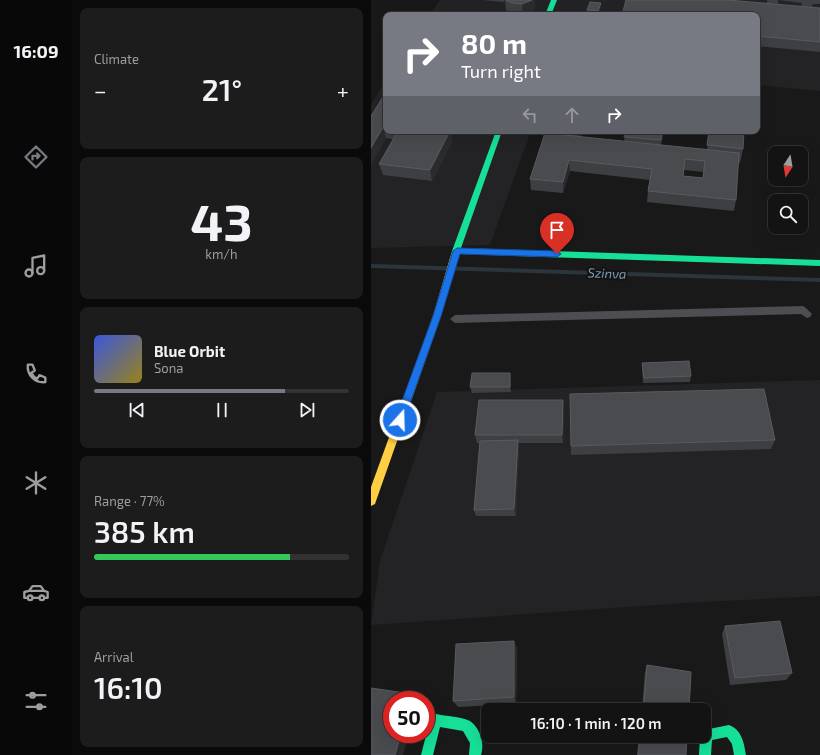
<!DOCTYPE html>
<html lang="en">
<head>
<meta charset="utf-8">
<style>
  body { margin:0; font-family:"Exo 2",sans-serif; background:#1c1c1c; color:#f1f3f6; height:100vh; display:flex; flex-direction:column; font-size:15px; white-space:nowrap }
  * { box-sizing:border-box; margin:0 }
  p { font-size:13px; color:#9d9ea0 }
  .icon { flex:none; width:22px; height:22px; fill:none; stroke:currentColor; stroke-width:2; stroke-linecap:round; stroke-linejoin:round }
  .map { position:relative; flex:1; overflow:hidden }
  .panel { display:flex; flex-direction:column; gap:8px; padding:8px; background:#0a0a0a; width:299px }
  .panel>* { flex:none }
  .top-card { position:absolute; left:12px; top:12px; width:377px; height:122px; border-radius:8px; box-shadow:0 4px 16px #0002,0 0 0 1px #323233; background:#777a82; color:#fff; overflow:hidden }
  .needle { width:26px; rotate:192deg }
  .fabs { position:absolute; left:397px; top:146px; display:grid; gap:8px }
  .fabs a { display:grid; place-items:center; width:40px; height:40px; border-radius:8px; background:#131313; box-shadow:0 4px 16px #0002,0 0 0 1px #323233; font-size:20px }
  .speed { position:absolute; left:12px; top:691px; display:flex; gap:8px; font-size:20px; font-weight:700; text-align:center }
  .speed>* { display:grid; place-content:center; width:52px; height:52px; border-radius:50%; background:#131313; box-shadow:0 4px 16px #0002,0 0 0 1px #323233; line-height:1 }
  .speed .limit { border:6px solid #d22; background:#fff; color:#111 }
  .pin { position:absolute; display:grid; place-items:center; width:34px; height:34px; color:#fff; margin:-41px -17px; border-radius:50% 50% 50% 0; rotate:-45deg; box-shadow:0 0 4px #0007 }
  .pin .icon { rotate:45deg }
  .me { position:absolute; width:44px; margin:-22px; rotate:20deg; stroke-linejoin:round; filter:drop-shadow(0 0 3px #0008) }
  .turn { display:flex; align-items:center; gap:14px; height:84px; padding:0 12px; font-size:18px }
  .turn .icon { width:52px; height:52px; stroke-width:2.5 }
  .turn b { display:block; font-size:28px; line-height:34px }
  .lanes { display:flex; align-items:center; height:38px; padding:0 12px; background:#0003; justify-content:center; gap:20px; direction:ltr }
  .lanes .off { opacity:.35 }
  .big { font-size:30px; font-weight:600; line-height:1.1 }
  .panel .widget { flex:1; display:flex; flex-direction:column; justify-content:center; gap:6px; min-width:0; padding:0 14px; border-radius:8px; background:#1c1c1c }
  .panel .dial { align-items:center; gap:0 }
  .dial b { font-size:52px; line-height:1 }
  .song { display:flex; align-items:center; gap:12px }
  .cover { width:48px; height:48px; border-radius:6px; background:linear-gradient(135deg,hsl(230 70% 55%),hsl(50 70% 35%)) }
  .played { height:4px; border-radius:2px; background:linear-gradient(90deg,#777a82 75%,#323233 75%) }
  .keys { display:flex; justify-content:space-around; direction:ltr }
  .heat { display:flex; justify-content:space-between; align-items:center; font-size:22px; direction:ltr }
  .charge { height:6px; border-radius:3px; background:linear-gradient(90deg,#34c759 77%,#323233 0) }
  .trip { position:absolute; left:110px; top:703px; width:230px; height:40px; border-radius:8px; background:#131313; box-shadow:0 4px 16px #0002,0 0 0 1px #323233; font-weight:600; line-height:40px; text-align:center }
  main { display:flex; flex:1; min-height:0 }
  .menu { display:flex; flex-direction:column; width:72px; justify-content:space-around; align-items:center; background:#080808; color:#9d9ea0 }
  .menu .icon { width:28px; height:28px }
  .menu .current { color:#777a82 }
  .menu b { font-size:18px; color:#f1f3f6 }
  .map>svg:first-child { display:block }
  .built { fill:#232326 }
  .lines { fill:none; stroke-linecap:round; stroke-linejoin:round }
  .stream { fill:#2b353c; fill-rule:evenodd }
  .lane { fill:#4c4e52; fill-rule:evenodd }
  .fast { fill:#16e098; fill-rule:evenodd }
  .slow { fill:#ffcf43; fill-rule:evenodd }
  .wall { fill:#3e3f42; fill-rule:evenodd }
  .shaded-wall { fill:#2a2b2c }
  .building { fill:#4a4b4f; stroke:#585b60; fill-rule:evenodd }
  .route { fill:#1a73e8; stroke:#114b97 }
  .labels { text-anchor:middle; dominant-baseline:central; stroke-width:4; stroke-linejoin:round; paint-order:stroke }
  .water-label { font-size:13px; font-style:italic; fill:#7f9eb7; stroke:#131315 }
</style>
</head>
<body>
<main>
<nav class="menu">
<b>16:09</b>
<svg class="icon current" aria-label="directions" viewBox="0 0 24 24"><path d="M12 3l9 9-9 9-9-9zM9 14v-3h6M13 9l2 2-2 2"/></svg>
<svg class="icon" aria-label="music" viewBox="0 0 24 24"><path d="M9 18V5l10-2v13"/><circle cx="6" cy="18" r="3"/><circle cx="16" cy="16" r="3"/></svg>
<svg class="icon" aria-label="phone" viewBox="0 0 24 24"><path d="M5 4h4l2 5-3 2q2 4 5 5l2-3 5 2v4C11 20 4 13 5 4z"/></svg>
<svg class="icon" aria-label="climate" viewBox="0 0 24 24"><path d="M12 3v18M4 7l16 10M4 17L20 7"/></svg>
<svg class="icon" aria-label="car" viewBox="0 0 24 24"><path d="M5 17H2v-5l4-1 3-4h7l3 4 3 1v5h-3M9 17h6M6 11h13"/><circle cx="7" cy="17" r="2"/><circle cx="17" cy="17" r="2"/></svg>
<svg class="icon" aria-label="filters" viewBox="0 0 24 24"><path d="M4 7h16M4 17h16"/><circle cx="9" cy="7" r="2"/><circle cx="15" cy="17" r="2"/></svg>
</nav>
<section class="panel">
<div class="widget"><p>Climate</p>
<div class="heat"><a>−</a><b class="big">21°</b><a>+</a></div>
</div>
<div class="widget dial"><b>43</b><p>km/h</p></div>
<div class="widget">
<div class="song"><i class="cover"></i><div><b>Blue Orbit</b><p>Sona</p></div></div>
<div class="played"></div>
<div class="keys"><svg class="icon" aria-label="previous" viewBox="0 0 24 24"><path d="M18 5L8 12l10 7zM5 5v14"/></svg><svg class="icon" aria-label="pause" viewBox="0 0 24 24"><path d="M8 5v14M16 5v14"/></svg><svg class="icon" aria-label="next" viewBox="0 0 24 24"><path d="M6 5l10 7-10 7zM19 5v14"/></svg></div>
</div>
<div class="widget"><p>Range · 77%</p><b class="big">385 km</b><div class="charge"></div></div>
<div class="widget"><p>Arrival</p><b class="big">16:10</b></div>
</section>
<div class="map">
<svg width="449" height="755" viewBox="0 0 449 755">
  <rect width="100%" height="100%" fill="#191919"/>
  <g class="built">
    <polygon points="69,0 449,0 449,91 386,85 386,15 59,15"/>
    <polygon points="15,79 15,131 160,131 119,245 0,248 0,105"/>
    <polygon points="449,380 449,596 313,603 0,625 9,561 66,392"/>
  </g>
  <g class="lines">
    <polygon class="stream" points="0,264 449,278 449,282 0,268"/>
    <polygon class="lane" points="432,306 435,308 441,314 439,317 436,318 430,314 84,323 79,319 84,315"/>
    <g class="fast">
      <polygon points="180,0 186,0 180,15 174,15"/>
      <polygon points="125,131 131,131 90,248 449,260 449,266 88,254 86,260 80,260 79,258 81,251"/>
      <path d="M65,714C74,716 92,717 99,721C109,728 114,744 110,755H98L99,743L92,731L69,727L62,755H50L59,720L61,716Z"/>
      <path d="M358,725C371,730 373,743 375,755H363L361,744L356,737L341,740L340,755H328L329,736H333V730Z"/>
    </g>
    <polygon class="slow" points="83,255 87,258 70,316 5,501 4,504 0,506 0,487 62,316 79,258"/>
  </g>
  <g class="wall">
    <polygon points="111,0 164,0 164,6 161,12 152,15 142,14 135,10 134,0 133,2"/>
    <polygon points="396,0 449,0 449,4 442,4 441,7 430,6 431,3 407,0 407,4 396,3"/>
    <polygon points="230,6 227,14 216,13 216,10"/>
    <polygon points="449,8 449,52 386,46 386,15"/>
    <polygon points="15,92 15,131 79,131 81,142 61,181 12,175 8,164 22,139 15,138 0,164"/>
    <path d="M172,131H212L210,137L253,141L255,131H293L290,145L336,149L338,131H373L372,149L369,163H367L365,200L363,211L276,202L277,191L279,180L199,171L192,193L160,190L159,179L173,137ZM313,170L333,172L332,178L312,176Z"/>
    <polygon points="271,363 320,376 319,382 272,383 271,368"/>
    <polygon points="139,373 140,378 140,392 101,393 99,387"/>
    <polygon points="192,400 193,408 192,443 147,443 148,448 145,516 105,516 103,510 109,443 106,443 104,435"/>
    <polygon points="404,440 400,449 200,455 200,446"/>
    <polygon points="354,626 421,673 415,680 359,685 351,634"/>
    <polygon points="143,641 146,649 145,704 87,707 82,701"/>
    <polygon points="276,665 318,710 271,710 274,672"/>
    <polygon points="268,736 316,736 315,755 266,755"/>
  </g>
  <g class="shaded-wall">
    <polygon points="161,0 164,0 164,6 161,12 152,15 151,4"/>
    <polygon points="230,3 230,6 227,14 227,11"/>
    <polygon points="12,127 15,138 0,164 0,148"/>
    <polygon points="79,131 81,142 61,181 59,170"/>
    <polygon points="207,131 212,131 207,146"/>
    <polygon points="291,131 293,131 289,155 290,140"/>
    <polygon points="198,160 199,171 192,193 192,182"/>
    <polygon points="139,373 140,378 140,392 139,387"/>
    <polygon points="192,400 193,408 192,443 191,435"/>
    <polygon points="147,440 148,448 145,516 143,509"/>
    <polygon points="143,641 146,649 145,704 143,697"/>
    <polygon points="41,694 46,700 39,700"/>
    <polygon points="30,734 38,734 32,755 24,755"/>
  </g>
  <g class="building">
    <polygon points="135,0 161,0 151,4 141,3"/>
    <polygon points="255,0 357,0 449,8 449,42 386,36 386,15 251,15"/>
    <polygon points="219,2 230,3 227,11 216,10"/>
    <polygon points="15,92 15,128 12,127 0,148 0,116"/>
    <polygon points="27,131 79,131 59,170 8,164"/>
    <polygon points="197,131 207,131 207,132"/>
    <polygon points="255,131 291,131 290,140 253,137"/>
    <polygon points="338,131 373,131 372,149 336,145"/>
    <path d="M174,133L368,153L365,200L277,191L281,169L198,160L192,182L159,179ZM314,159L334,161L332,178L312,176Z"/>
    <polygon points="318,361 320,376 273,378 271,363"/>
    <polygon points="101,373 139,373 139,387 99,387"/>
    <polygon points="393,389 404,440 200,446 199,394"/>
    <polygon points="108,400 192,400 191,435 104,435"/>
    <polygon points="147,440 143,509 103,510 109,441"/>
    <polygon points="409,621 421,673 364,678 354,626"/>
    <polygon points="143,641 143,697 82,701 85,644"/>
    <polygon points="276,665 320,672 318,710 272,710"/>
    <polygon points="0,688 41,694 39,700 21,700 21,734 30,734 24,755 0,755"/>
    <polygon points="269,736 316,736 315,755 267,755"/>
  </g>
  <polygon class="route" points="86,248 186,251 190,254 186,257 89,254 70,316 33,420 32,423 25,423 24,420 62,316 82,251"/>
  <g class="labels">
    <g class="water-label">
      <text transform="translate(236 273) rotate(2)">Szinva</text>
    </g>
  </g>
</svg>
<div class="fabs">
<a><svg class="needle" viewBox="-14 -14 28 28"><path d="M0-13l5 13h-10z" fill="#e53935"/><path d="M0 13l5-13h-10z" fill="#9d9ea0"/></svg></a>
<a><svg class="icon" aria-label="search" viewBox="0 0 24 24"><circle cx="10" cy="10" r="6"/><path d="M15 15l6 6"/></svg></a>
</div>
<div class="speed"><div class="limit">50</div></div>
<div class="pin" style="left:186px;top:254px;background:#d93025"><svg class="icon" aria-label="arrive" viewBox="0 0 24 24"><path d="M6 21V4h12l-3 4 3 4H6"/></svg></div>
<svg class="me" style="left:29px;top:420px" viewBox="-20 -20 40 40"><circle r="17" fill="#1a73e8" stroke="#fff" stroke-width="3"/><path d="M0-11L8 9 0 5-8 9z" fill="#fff"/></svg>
<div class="trip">16:10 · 1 min · 120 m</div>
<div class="top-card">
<div class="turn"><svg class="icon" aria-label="right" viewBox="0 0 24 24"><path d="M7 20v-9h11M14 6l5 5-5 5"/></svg><div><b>80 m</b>Turn right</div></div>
<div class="lanes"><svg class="icon off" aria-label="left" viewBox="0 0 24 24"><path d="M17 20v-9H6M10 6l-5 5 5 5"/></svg><svg class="icon off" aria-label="ahead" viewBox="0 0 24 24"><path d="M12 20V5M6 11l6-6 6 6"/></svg><svg class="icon" aria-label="right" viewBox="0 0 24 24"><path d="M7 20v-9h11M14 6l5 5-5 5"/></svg></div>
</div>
</div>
</main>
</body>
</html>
